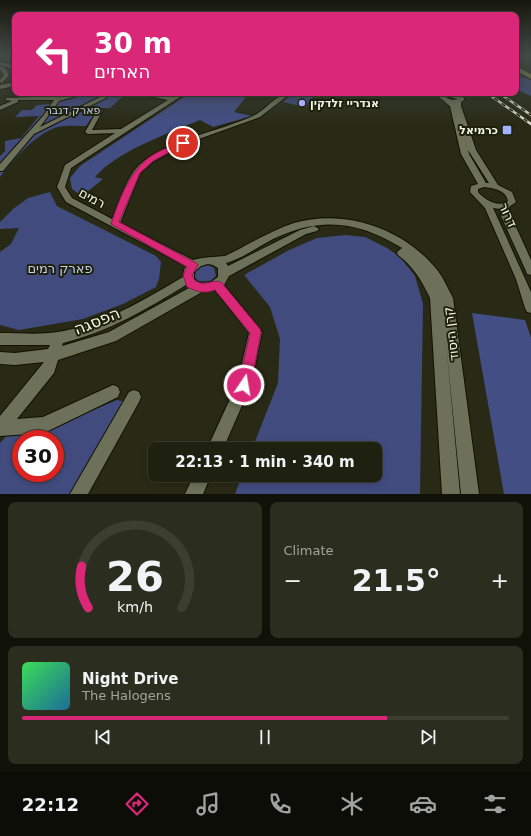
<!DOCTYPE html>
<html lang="en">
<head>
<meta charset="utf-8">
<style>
  body { margin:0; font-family:"DejaVu Sans","Noto Sans Hebrew",sans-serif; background:#2b2d1e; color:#f1f3f6; height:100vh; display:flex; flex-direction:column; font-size:15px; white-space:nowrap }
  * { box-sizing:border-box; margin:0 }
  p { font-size:13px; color:#a1a39f }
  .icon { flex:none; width:22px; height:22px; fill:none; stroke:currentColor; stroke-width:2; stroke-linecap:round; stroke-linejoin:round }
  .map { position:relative; height:494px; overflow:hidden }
  .side { display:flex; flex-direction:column; gap:8px; padding:8px; background:#101209; flex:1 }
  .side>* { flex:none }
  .guide { position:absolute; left:12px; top:12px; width:507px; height:84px; border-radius:8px; box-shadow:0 2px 6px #0003,0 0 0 1px #3c3e30; background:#db2777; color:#fff; overflow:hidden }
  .speed { position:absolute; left:12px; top:430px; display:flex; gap:8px; font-size:20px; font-weight:700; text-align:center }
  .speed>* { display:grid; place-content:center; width:52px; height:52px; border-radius:50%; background:#1e2010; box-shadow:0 2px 6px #0003,0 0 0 1px #3c3e30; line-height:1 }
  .speed .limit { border:6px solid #d22; background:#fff; color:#111 }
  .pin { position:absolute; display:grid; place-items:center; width:34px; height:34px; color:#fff; margin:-17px; border:2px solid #fff; border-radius:50%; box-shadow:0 1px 4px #0007 }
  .me { position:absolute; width:44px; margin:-22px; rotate:12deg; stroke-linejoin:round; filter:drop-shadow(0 0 3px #0008) }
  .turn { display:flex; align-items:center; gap:14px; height:84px; padding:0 16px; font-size:18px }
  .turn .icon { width:52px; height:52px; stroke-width:2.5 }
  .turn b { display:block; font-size:28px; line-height:34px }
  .big { font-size:30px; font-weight:600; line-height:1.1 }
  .side .tile { flex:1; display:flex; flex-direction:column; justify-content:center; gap:6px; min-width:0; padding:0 14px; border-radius:8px; background:#2b2d1e }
  .side .dial { align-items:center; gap:0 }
  .dial svg { height:104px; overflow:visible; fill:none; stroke:#3c3e30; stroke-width:7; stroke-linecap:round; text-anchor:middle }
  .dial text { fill:#f1f3f6; stroke:none }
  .song { display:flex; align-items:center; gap:12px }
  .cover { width:48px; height:48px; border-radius:6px; background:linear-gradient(135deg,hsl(130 70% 55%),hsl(200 70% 35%)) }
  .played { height:4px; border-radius:2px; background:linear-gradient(90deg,#db2777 75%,#3c3e30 75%) }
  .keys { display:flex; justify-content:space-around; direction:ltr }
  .heat { display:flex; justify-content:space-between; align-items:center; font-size:22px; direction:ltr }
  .side .tiles { flex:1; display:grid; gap:8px; grid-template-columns:1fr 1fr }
  .tile:last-child { grid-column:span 2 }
  .trip { position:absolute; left:148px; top:442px; width:234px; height:40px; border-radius:8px; background:#1e2010; box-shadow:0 2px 6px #0003,0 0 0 1px #3c3e30; font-weight:600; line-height:40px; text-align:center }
  .tabs { display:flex; height:64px; justify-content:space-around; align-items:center; background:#0c0d06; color:#a1a39f }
  .tabs .icon { width:28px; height:28px }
  .tabs .current { color:#db2777 }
  .tabs b { font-size:18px; color:#f1f3f6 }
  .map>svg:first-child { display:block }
  .green { fill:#414b7e; fill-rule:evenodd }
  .forest { fill:#434e85 }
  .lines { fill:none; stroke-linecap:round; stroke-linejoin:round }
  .stream { stroke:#070335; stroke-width:1 }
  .minor-casing { stroke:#111301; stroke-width:2 }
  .highway-casing { stroke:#111301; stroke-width:2 }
  .minor { fill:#6d7159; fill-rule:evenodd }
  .highway { fill:#939c53; fill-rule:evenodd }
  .rail-casing { stroke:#dbddce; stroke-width:2.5 }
  .rail { stroke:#1e210b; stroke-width:1.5; stroke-dasharray:4.5; stroke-linecap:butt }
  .route { fill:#db2777; stroke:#8e194d }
  .poi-dot { fill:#a2b2fd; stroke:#1e210b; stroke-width:1.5 }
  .labels { text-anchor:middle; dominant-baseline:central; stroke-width:4; stroke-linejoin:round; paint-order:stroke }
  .far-poi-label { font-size:11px; font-weight:bold; fill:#f4f6e8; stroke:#1e210b; text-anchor:start }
  .far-park-label { font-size:11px; fill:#c5cef1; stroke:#1e210b }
  .street-label { font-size:13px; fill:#f4f6e8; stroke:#1e210b }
  .park-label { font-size:13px; fill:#c5cef1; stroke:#1e210b }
  .near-street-label { font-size:16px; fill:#f4f6e8; stroke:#1e210b }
</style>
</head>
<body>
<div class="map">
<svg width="531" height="494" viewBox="0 0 531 494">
  <rect width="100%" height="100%" fill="#282a15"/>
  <g class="green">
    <path d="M60,93H111L108,97H122L110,108H99L86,126C78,126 67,125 58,127C36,133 14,159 0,177V156L5,151V141L21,138L39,116L15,117L22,110H32L37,105L50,104Z"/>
    <polygon points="293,93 316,93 305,107 283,102"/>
    <polygon points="50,192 57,206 156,256 161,262 159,279 156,287 123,304 83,319 19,330 0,325 0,252 11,244 19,228 0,229 0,222 13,209 28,198"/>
    <polygon points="345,235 365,237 387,248 401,258 415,276 423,304 420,494 235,494 242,475 375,475 375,449 252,449 278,383 280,339 270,307 244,275 289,250 317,238"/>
    <polygon points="208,265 214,268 216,276 209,282 198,281 195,277 196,271 201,267"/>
    <path d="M117,400L127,402L71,494H0V443L19,423L46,430ZM21,439H55V473H21Z"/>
  </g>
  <g class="forest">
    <polygon points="516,71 531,79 531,96 516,89"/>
    <path d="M190,93H249L234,112L252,116L213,127L200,120C169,133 117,151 95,177L103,179L82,196L72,189L70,178L80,166Z"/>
    <polygon points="472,313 525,320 531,338 531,494 504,494"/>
  </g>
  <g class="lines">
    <polyline class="stream" points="516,74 522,77 531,77"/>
    <g class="minor-casing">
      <g id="minor">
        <polygon points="0,62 14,66 15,72 10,68 0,65"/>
        <polygon points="0,66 6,69 9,75 1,84 0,80 4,75 0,69"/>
        <polygon points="15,82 15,86 0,89 0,85"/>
        <polygon points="59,93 65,93 62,97 78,93 88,93 59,101 40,127 102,96 103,93 109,93 106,98 34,134 3,171 0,171 0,164 43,116 54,100 18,100 18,102 0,110 0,106 12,101 6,100 6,98 57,96"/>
        <path d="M134,93H147L172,97L179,93H186L71,168L65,187L72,198L112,219C118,205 125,183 134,171C155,142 223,131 255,115C267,109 277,93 291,93L260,117L185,144L154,161L140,173L120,223L193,260C204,257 214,257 225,256C248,245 270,231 294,223C346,208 405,229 438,271C444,279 448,289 453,298L479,494H461L446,343L460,494H442L430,298C422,281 413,266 398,255L397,252L402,248C359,221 320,216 273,239C258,247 243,258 226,263L228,266L300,230L314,226L319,229L317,231L306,234L229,276L224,285L262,332L251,385L223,449H207L237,384L249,333L215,290L202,292L116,341L58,360L54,373L17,419L43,417L113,385L118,387L120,392L118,397L44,433L0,436V416L44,362L15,365L0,364V352L15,353L48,349L50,345H0V333C19,333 39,335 58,332C103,325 144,300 183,277L184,270L186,266L66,202L57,187L65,165L115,133L88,134L85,132L98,109L103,110L92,130L121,129L168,100ZM208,264L213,265L218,268V277L211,282L200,283L194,279V272L201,266ZM186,285L189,288L109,332L62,346L63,343C108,332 147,309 186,285Z"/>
        <path d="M443,93L457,94L464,98V100L461,102V106L476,150L498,185L512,192L516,202L509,207L511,216L531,260V275L527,274L526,271L501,216L500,209L493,208L531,292V313L527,312L525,308L516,279L485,208L470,192L471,186L478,184L461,154L450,106L439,97ZM446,96L458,99L452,100L445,97ZM462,127L468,150L489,183H486L469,154ZM484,187C493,188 506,190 508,201C498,208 485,200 478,192V189Z"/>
        <polygon points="134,390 139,392 141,397 139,402 88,494 70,494 129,392"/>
        <polygon points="194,475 211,475 203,494 185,494"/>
      </g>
    </g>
    <g class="highway-casing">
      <polygon id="highway" points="516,66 531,74 531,79 516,71"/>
    </g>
    <use href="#minor" class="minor"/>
    <use href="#highway" class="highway"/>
    <g class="rail-casing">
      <g id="rail">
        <polyline points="487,93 531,124"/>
        <polyline points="499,93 531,115"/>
      </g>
    </g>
    <use href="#rail" class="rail"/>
  </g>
  <linearGradient id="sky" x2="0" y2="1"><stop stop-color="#16170c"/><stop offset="0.44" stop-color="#424a46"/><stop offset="1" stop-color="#424a46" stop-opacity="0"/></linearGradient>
  <rect width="531" height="124" fill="url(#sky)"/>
  <path class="route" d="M181,142L187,143L153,161L140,173L119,222L196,263L198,265L192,275L195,281C208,287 211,279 221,282L260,329L261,332L251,385L249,390L244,392L240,390L238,385L250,333L215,290C204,294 198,292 187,287L183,275L187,267L111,224C119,200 128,175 147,159C157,151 170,147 181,142Z"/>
  <g class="poi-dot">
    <circle cx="302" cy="103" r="4"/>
    <rect x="502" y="125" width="10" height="10" rx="2"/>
  </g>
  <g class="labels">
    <g class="far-poi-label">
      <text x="310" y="103">אנדריי זלדקין</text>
      <text x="498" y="130" text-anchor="end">כרמיאל</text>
    </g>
    <g class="far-park-label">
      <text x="73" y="110">פארק דנבר</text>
    </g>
    <g class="street-label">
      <text transform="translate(92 198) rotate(28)">רמים</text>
      <text transform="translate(508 215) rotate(65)">דרור</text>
      <text transform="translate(451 334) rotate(-97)">קרן היסוד</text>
    </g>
    <g class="park-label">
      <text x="60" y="268">פארק רמים</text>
    </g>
    <g class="near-street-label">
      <text transform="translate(97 321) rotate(-22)">הפסגה</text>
    </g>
  </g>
</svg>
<div class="speed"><div class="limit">30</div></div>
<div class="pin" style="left:183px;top:143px;background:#d93025"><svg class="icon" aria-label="arrive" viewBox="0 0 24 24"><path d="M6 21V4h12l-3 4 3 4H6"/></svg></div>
<svg class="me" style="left:244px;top:385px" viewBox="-20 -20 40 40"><circle r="17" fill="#db2777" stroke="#fff" stroke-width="3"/><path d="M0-11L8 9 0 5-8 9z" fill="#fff"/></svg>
<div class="trip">22:13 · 1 min · 340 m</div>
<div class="guide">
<div class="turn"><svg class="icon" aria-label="left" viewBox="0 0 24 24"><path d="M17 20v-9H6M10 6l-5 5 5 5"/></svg><div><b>30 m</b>הארזים</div></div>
</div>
</div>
<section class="side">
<div class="tiles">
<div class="tile dial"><svg viewBox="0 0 100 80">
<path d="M14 69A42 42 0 1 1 86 69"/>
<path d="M14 69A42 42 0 0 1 9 37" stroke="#db2777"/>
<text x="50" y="56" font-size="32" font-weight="700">26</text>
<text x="50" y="72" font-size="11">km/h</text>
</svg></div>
<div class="tile"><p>Climate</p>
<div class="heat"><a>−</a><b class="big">21.5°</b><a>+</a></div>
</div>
<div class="tile">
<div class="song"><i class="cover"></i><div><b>Night Drive</b><p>The Halogens</p></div></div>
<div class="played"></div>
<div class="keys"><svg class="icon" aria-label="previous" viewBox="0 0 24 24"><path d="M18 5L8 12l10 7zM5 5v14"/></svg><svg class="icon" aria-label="pause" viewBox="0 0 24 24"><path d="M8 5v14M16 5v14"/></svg><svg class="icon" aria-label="next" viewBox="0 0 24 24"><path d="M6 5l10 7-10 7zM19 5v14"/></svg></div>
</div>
</div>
</section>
<nav class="tabs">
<b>22:12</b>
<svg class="icon current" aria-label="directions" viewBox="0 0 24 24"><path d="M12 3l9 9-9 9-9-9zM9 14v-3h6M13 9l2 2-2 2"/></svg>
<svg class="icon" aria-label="music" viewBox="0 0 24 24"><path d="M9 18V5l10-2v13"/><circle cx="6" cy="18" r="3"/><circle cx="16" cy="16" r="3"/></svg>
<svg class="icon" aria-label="phone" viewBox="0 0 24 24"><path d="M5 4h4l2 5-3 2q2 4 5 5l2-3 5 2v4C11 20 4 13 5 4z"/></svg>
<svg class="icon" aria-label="climate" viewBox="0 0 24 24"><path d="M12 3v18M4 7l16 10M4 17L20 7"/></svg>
<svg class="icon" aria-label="car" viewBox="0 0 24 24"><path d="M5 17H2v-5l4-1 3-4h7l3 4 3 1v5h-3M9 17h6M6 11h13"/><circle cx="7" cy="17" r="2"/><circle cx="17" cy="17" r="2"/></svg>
<svg class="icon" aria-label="filters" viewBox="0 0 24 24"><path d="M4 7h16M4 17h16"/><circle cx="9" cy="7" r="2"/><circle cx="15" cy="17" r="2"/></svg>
</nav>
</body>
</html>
